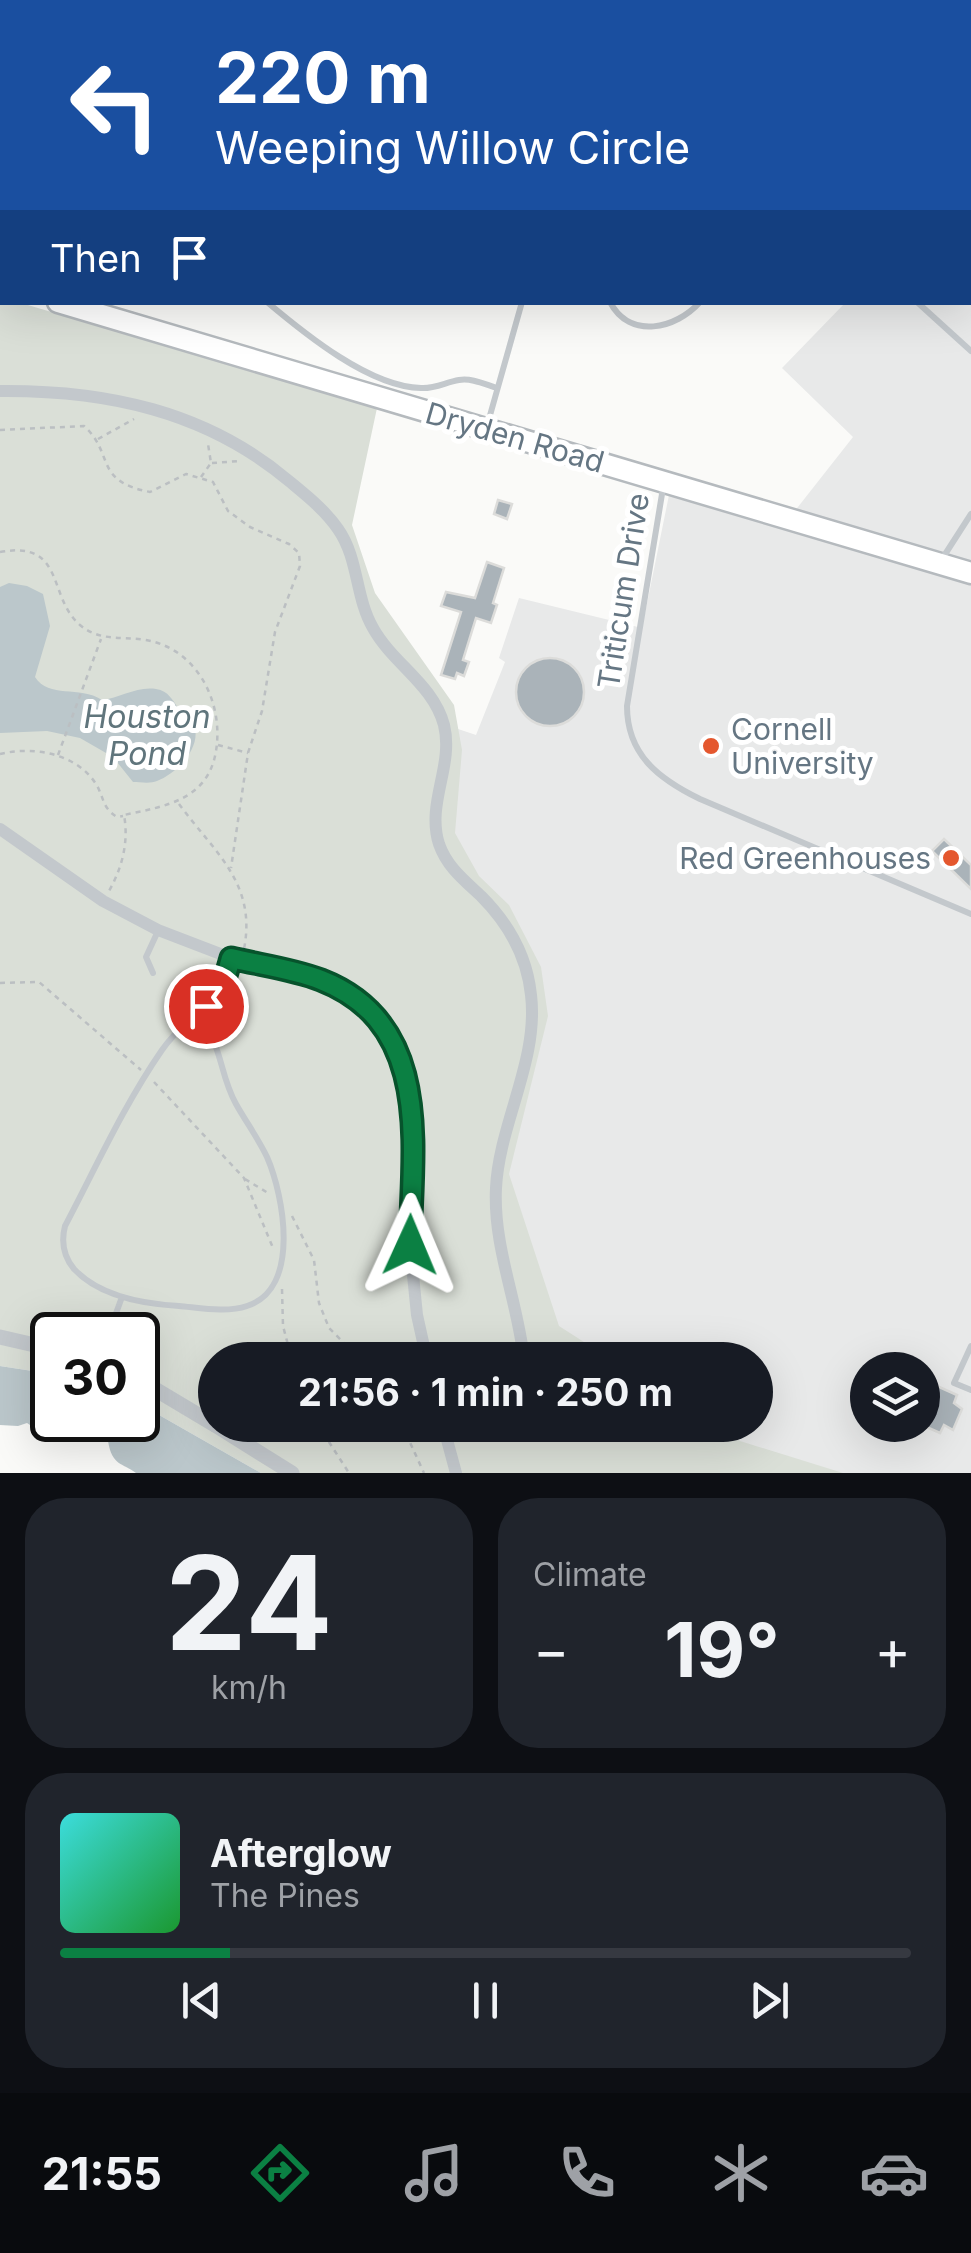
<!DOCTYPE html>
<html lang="en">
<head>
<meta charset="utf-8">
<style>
  body { margin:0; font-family:Inter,sans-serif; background:#20242c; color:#f1f3f6; height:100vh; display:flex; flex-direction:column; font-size:38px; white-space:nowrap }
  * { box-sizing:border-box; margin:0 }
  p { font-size:32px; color:#9ea1a6 }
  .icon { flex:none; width:55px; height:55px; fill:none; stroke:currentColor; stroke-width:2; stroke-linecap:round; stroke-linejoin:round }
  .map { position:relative; height:1473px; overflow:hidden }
  .drawer { display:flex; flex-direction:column; gap:25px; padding:25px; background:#0d0f14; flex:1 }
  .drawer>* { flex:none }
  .hud { position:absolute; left:0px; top:0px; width:972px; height:305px; box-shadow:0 10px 40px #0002; background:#1a4fa0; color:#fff; overflow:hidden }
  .buttons { position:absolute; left:850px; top:1352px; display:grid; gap:20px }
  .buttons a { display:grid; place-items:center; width:90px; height:90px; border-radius:50%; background:#171b24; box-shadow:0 10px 40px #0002; font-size:50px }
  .speed { position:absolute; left:30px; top:1312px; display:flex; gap:20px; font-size:50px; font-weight:700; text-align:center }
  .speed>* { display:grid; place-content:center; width:130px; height:130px; border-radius:50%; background:#171b24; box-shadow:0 10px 40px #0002; line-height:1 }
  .speed .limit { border:5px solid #111; border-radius:15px; background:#fff; color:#111 }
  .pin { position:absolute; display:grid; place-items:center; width:85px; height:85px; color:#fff; margin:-42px; border:5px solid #fff; border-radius:50%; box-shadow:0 2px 10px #0007 }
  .me { position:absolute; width:110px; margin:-55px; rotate:1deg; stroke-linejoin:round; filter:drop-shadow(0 0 8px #0008) }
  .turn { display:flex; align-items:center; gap:35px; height:210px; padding:0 50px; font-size:45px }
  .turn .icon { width:130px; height:130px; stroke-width:2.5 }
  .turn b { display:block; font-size:70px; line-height:85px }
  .then { display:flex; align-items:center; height:95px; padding:0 50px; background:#0003; gap:20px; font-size:38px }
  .big { font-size:75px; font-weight:700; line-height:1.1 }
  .drawer .tile { flex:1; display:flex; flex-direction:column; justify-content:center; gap:15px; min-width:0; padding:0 35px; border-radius:40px; background:#20242c }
  .drawer .dial { align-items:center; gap:0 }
  .dial b { font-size:130px; line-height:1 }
  .song { display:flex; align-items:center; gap:30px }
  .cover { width:120px; height:120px; border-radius:15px; background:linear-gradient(135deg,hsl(180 70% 55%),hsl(130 70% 35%)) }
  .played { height:10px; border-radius:5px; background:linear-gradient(90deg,#0b8043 20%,#363941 20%) }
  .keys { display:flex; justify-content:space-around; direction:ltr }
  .heat { display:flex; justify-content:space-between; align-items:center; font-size:55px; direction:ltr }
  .drawer .tiles { flex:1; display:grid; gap:25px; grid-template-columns:1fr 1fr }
  .tile:last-child { grid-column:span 2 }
  .trip { position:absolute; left:198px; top:1342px; width:575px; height:100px; border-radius:50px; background:#171b24; box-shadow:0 10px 40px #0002; font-weight:700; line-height:100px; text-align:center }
  .menu { display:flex; height:160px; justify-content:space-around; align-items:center; background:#090b0e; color:#9ea1a6 }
  .menu .icon { width:70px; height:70px }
  .menu .current { color:#0b8043 }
  .menu b { font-size:45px; color:#f1f3f6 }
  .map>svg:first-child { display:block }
  .built { fill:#e8e9e9; fill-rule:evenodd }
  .green { fill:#dadfd7 }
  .water { fill:#bbc7cb }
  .building { fill:#aab3b9; stroke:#dcdcda; stroke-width:2.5 }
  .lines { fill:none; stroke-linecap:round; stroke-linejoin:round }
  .primary-casing { stroke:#b5babe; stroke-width:25 }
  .path { stroke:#bbbfc2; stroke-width:2.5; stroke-dasharray:5 5; stroke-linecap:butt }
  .service { stroke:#c3c8cc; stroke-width:6 }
  .minor { stroke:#c3c8cc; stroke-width:12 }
  .tertiary { stroke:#c3c8cc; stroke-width:15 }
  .primary { stroke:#fff; stroke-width:20 }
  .route-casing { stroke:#07532c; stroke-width:25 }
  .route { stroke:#0b8043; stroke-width:18 }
  .poi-dot { fill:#e4572e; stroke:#fff; stroke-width:4 }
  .labels { text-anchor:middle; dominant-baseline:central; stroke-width:10; stroke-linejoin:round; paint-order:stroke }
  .street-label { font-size:30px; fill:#657683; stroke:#fff }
  .poi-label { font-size:30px; fill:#657683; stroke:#fff; text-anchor:start }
  .water-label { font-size:32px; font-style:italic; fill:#60757c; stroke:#fff }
</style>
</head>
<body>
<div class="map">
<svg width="971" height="1473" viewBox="0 0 971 1473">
  <rect width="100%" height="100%" fill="#fafaf8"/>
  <path class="built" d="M933,0H971V1473H461L486,1425H755V1360H527L442,840L449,726L476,735L505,662L499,658L519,598L642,628L669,495L783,526L853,437L782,368L845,303L970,302V2H930ZM868,1370H922V1425H868Z"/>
  <polygon class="green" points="0,296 2,302 21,303 377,408 352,525 375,593 454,705 462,750 455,833 479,876 509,905 541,967 548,1016 509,1174 559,1326 612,1360 215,1360 215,1425 716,1425 740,1441 843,1473 261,1473 138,1403 138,1335 52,1335 52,1374 0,1366"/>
  <g class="water">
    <path d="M9,583L27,586L43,594L50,626L35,677C49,699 79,685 102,700C120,698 137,686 156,689C169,691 172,700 179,709C183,712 188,715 191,719C207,743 178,773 157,781C150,784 140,782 133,782L113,757L80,738L47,731L0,733V587Z"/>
    <path d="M0,1366L52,1374V1420H138V1403L261,1473H136C123,1463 112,1466 108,1441L49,1422L33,1427L27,1423L18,1426L0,1425Z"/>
  </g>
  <g class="building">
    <polygon points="552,0 679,0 549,2"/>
    <polygon points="498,500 512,504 507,519 494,514"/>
    <polygon points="487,562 504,568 493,603 497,605 491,623 476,618 463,660 469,662 464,676 457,673 455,679 441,675 461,612 441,606 446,592 475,598"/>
    <circle cx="550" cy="692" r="34"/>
    <polygon points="944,839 971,865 971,889 932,851"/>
    <polygon points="937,1386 957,1395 954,1403 962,1409 953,1430 944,1425 940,1433 922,1425 922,1417"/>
  </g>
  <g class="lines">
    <g class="primary-casing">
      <g id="primary">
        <polyline points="0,286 2,286"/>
        <polyline points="58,302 971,573"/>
      </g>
    </g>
    <g class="path">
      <path d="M0,430L84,426C115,454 93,481 150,492L186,474L213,482L228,511L250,527L289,544L299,553L300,566L275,632L262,711L248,753L231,868"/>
      <polyline points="98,439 134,419"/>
      <polyline points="212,463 239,461"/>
      <polyline points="201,477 211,463 208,444"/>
      <path d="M0,552C66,540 47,597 80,625C100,642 122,636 146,640C197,649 224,702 216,751C208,800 166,806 124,815C129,842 122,868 109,891"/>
      <polyline points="218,745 248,753"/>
      <path d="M0,754C33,746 76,753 96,784C104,797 102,808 117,817L123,816"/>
      <polyline points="58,755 101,639"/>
      <path d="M179,804C214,852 257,883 244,949"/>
      <polyline points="0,983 39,982 141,1070"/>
      <polyline points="154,1082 244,1178 273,1248"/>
      <polyline points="245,1179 268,1193"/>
      <polyline points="292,1216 314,1260 319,1303 329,1328 361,1360"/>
      <polyline points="282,1289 283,1326 292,1360"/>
      <polyline points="318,1425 349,1473"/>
      <polyline points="402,1425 424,1473"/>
    </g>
    <g class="service">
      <polyline points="295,0 298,2"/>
      <polyline points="823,2 824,0"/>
      <polyline points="0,71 2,73"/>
      <polyline points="970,208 971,207"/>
      <path d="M267,302C305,334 370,387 421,388C435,389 446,382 459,380C472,378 484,384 497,388"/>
      <path d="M610,302C630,340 676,329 700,302"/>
      <polyline points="917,302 971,351"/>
      <polyline points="487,426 522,302"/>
      <path d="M663,488L627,706C627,755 659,779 700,799L971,914"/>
      <polyline points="942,559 971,514"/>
      <polyline points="153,973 146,957 158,931"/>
      <path d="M196,1016C224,1044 218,1072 236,1104C246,1122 258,1138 267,1157C284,1196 301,1289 247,1306C227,1313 201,1308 179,1306C143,1304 100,1297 74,1269C63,1256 61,1242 65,1226C96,1167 124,1105 162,1050C188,1013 217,1008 230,960"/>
      <polyline points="108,1335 122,1297"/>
      <polyline points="971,1346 954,1383 971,1390"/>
    </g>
    <g class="minor">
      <path d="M0,391C106,390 206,411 289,481C307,496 325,510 338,529C359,559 355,597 373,628C393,664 433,684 444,725C454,766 426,803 439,844C447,867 464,880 481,896C509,924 527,956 531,995C539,1060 499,1124 496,1188C493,1247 518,1302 524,1360"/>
      <polyline points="0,829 103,901 158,930 231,958 323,980 361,1004 382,1025 398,1050 411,1093 410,1245 417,1315 427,1360"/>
      <polyline points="443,1425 456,1473"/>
      <polyline points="445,1433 470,1425"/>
    </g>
    <g class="tertiary">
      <polyline points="0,1337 52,1349"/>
      <polyline points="138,1379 215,1425"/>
      <polyline points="215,1425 292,1473"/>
    </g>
    <use href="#primary" class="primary"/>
  </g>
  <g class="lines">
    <g class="route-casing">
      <path id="route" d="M206,1006L225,979L231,958C260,965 293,969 321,980C434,1024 412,1148 410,1245"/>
    </g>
    <use href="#route" class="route"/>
  </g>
  <g class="poi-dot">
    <circle cx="711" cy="746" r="10"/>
    <circle cx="951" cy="858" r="10"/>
  </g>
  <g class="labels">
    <g class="street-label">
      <text transform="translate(515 437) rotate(16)">Dryden Road</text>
      <text transform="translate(623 591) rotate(-81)">Triticum Drive</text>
    </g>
    <g class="poi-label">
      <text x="731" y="729">Cornell<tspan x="731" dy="34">University</tspan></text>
      <text x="931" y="858" text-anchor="end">Red Greenhouses</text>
    </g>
    <g class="water-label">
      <text x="147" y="716">Houston<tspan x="147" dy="37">Pond</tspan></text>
    </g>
  </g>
</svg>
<div class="buttons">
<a><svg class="icon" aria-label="layers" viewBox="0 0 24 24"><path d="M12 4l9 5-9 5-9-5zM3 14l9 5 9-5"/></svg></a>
</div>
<div class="speed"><div class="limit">30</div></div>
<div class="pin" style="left:206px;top:1006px;background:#d93025"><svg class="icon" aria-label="arrive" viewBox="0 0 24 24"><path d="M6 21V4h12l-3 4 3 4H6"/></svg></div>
<svg class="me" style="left:410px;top:1245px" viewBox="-20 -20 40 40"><path d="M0-17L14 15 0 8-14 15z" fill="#0b8043" stroke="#fff" stroke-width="4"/></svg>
<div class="trip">21:56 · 1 min · 250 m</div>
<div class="hud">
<div class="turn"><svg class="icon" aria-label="left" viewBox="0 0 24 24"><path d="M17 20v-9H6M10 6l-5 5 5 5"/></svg><div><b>220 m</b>Weeping Willow Circle</div></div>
<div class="then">Then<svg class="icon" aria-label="arrive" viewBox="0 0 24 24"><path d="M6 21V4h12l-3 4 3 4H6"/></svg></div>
</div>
</div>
<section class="drawer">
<div class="tiles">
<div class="tile dial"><b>24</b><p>km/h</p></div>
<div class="tile"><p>Climate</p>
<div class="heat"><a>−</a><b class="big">19°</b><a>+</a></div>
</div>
<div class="tile">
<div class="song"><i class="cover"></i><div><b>Afterglow</b><p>The Pines</p></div></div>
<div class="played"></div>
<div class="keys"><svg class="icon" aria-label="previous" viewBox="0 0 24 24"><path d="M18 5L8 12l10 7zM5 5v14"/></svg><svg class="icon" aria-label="pause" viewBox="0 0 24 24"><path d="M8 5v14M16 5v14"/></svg><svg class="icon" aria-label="next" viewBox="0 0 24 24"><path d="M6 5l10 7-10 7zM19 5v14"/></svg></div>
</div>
</div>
</section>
<nav class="menu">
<b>21:55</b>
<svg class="icon current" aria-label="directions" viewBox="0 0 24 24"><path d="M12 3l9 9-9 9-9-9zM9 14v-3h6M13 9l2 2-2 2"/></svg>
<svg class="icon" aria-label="music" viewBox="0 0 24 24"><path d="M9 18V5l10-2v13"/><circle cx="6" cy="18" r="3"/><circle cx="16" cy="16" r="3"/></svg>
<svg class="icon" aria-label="phone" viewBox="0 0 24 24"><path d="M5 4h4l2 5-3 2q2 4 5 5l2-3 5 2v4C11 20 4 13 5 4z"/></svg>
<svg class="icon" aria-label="climate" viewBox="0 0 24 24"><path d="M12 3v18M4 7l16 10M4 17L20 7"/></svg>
<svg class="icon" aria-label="car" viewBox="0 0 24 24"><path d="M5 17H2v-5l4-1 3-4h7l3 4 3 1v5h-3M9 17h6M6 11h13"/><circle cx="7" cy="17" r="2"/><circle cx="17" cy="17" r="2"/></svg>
</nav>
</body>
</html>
